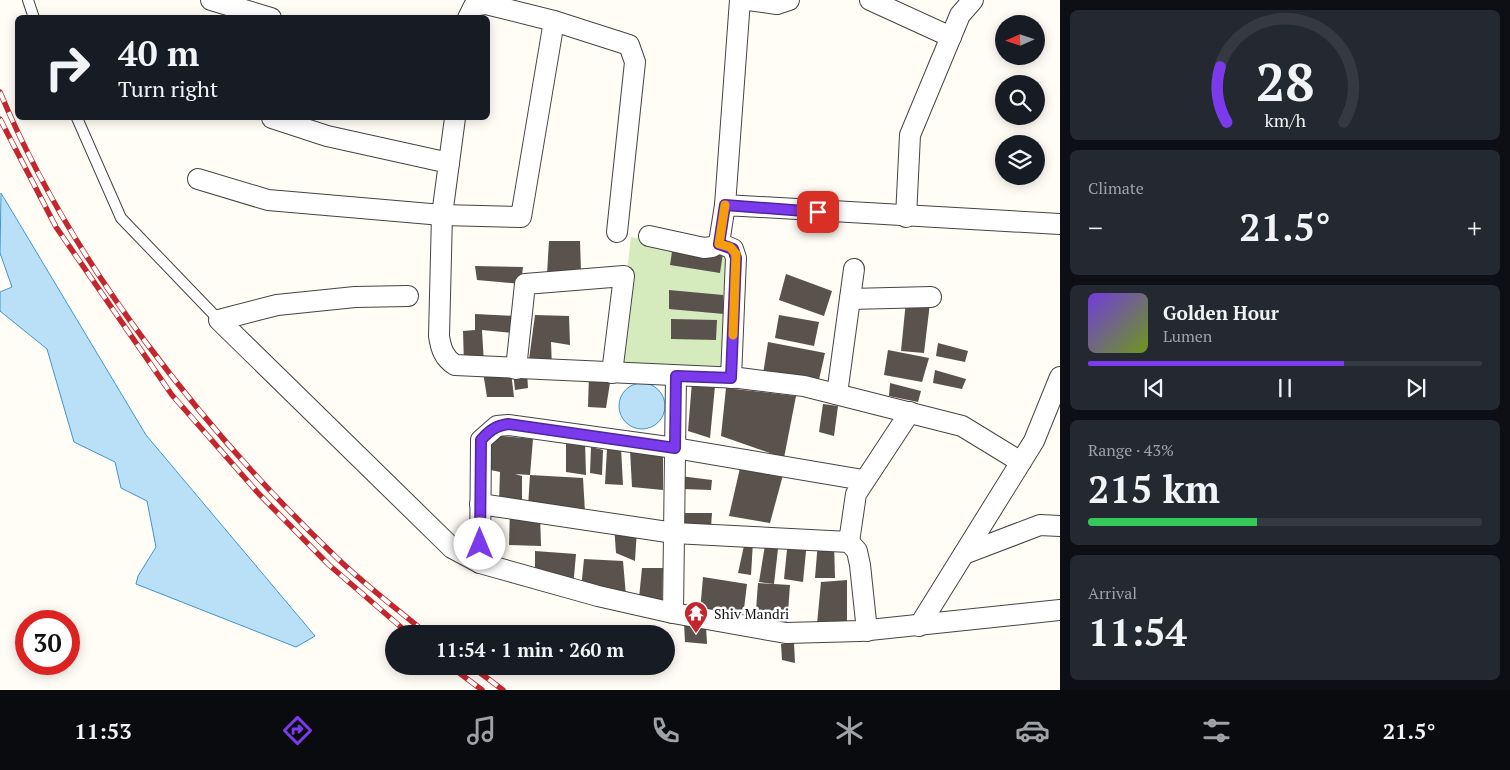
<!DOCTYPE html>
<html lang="en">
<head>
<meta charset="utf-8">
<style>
  body { margin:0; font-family:"PT Serif",serif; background:#242831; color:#f1f3f6; height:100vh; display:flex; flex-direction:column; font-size:19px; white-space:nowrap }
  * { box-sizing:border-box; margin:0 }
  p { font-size:16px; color:#9ea1a6 }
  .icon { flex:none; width:28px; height:28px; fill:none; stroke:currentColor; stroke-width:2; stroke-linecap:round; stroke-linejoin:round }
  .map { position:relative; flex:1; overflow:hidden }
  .panel { display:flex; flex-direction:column; gap:10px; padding:10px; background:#0d0f14; width:450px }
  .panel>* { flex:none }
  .guide { position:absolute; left:15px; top:15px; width:475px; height:105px; border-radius:8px; box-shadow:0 2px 12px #0003; background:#171b24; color:#f1f3f6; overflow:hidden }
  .needle { width:32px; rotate:267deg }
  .controls { position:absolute; left:995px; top:15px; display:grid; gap:10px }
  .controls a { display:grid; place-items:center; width:50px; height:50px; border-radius:50%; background:#171b24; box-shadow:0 2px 12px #0003; font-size:25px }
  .speed { position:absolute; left:15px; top:610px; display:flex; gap:10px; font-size:25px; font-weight:700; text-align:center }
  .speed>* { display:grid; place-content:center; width:65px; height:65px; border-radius:50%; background:#171b24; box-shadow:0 2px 12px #0003; line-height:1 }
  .speed .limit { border:8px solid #d22; background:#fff; color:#111 }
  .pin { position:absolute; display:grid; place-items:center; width:42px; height:42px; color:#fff; margin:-21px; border-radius:10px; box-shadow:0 2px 8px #0006 }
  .me { position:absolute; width:55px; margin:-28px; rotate:0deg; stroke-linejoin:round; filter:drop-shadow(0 0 4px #0008) }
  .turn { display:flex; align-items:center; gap:18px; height:105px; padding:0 20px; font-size:22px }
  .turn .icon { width:65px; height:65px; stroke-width:2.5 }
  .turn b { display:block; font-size:35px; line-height:42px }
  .big { font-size:38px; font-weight:700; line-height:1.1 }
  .panel .widget { flex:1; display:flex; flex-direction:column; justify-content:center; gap:8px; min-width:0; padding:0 18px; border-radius:8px; background:#242831 }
  .panel .dial { align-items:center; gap:0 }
  .dial svg { height:130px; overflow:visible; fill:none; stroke:#363941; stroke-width:7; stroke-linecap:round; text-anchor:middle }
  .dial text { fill:#f1f3f6; stroke:none }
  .song { display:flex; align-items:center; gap:15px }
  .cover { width:60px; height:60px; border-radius:8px; background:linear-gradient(135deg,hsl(260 70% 55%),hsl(80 70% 35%)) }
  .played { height:5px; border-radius:2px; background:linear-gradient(90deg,#7c3aed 65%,#363941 65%) }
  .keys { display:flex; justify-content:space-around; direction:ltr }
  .heat { display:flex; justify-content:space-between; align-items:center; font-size:28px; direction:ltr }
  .charge { height:8px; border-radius:4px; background:linear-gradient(90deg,#34c759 43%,#363941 0) }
  .trip { position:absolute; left:385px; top:625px; width:290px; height:50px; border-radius:25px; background:#171b24; box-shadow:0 2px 12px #0003; font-weight:700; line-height:50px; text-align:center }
  .dock { display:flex; height:80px; justify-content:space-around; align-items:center; background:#090b0e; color:#9ea1a6 }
  .dock .icon { width:35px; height:35px }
  .dock .selected { color:#7c3aed }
  .dock b { font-size:22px; color:#f1f3f6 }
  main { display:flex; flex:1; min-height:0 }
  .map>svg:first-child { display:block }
  .green { fill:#d5ebbd }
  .water { fill:#b9e0f7; stroke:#3f96cf }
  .building { fill:#5a524d }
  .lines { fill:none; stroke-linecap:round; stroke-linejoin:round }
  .service-casing { stroke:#444; stroke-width:12 }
  .minor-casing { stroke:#444; stroke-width:22 }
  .service { stroke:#fff; stroke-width:10 }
  .minor { stroke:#fff; stroke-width:20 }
  .rail-casing { stroke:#c4262e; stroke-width:5.5 }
  .rail { stroke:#fff; stroke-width:4; stroke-dasharray:11; stroke-linecap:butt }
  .route-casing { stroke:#51269a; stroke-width:12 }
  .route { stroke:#7c3aed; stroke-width:9 }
  .slow { stroke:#f59e0b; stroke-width:9 }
  .labels { text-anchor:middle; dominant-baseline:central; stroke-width:5; stroke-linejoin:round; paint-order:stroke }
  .poi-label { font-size:14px; fill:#111; stroke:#fff; text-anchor:start }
</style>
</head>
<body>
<main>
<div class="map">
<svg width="1060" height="690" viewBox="0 0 1060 690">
  <rect width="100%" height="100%" fill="#fffdf5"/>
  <polygon class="green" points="631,237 697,250 733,251 727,374 616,368"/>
  <g class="water">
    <polygon points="1,193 146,435 315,636 296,647 136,584 138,576 156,547 147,501 121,488 115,462 74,442 47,349 0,311 0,292 12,287 0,253"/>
    <circle cx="642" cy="406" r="23"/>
  </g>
  <g class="building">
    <polygon points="549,241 580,241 581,271 547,274"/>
    <polygon points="673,245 723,253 720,273 670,265"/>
    <polygon points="475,266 523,267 521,284 477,280"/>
    <polygon points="786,274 832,291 824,316 779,300"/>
    <polygon points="669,290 723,295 724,314 669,309"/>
    <polygon points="906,301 930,303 924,353 901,351"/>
    <polygon points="475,314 516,316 514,333 482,330 484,364 464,364 463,331 475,330"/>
    <polygon points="535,315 569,316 570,345 551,342 552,368 528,367"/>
    <polygon points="779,315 819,322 814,346 775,338"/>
    <polygon points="671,319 717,320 716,340 671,339"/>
    <polygon points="768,342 825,353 818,384 763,374"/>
    <polygon points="938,343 968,351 965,362 936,356"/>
    <polygon points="888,350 929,358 922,382 884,375"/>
    <polygon points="935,370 966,379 962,389 933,383"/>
    <polygon points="527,371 528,388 515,390 513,372"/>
    <polygon points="483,372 511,372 514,397 487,397"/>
    <polygon points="589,374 611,376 606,408 588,407"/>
    <polygon points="692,382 715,386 710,438 688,431"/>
    <polygon points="890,383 921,391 918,402 889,396"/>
    <polygon points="726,388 796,396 784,458 721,436"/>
    <polygon points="823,404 838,406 834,436 819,432"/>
    <polygon points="491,435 533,439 530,475 515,474 522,476 522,502 499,502 500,472 486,469"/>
    <polygon points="566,442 585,443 586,475 566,472"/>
    <polygon points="591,447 603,450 602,475 590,473"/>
    <polygon points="621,448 623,485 605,484 607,449"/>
    <polygon points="630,450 663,451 663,490 632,487"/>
    <polygon points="740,468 783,475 770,523 729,516"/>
    <polygon points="530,475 583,478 585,512 528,507"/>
    <polygon points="680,476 712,480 711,490 682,489"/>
    <polygon points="510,509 540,514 541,546 509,545"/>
    <polygon points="682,513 712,513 711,527 681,524"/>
    <polygon points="614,525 637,529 635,561 616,553"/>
    <polygon points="766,539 779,540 774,584 759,582"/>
    <polygon points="788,540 807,541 803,582 784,579"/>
    <polygon points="745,541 753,542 751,575 738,573"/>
    <polygon points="818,541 834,542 835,578 815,578"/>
    <polygon points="535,551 576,554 573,588 535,577"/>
    <polygon points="584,559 623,561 626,596 581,589"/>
    <polygon points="642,568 663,568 662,602 639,598"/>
    <polygon points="703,577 747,584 743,617 700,612"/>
    <polygon points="847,580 847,624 817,624 821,582"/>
    <polygon points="758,583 790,585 787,626 755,623"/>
    <polygon points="684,623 706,626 707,644 685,642"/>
    <polygon points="794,643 795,663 782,660 781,644"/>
  </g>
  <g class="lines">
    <g class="service-casing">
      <g id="service">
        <polyline points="28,0 34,18"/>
        <polyline points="77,118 121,218 219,320"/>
      </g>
    </g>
    <g class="minor-casing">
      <g id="minor">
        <polyline points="211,0 271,18"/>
        <polyline points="748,0 777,4 789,0"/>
        <polyline points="870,0 951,37"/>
        <polyline points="468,18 474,6 486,4 554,21 629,45 635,62 617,232"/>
        <polyline points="272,118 327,136 449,163"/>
        <path d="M455,118L442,215L439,336C441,349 444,358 455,365L739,378L804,386L962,426L1021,462"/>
        <polyline points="198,179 268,200 442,215 521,217 554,21"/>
        <polyline points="725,205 740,0"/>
        <polyline points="906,217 910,135 960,15 973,0"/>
        <polyline points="649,236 704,248 712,247 719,243 725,205 1060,224"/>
        <polyline points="719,243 733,249 736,258 731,378"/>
        <polyline points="408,296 355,297 277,305 219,320 452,548 480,563 598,596 673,613 786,633 860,631 1060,610"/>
        <polyline points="850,299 931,297"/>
        <polyline points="516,369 525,284 624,276 612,373"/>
        <polyline points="837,394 854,269"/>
        <polyline points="480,504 674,533 849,542 856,494 910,412"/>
        <polyline points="849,542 857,551 860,565 867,631"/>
        <polyline points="964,554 1040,525 1060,526"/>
        <polyline points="480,563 481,440 497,426 508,425 675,448 863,480"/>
        <polyline points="673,613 676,376"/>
        <polyline points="919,626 1034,441 1060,377"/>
      </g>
    </g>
    <use href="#service" class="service"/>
    <use href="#minor" class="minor"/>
    <g class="rail-casing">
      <g id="rail">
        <path d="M0,92C71,263 204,431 337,558C365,585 397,609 427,634"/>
        <polyline points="0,119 56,227 172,395 259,494 329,565 409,634"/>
        <polyline points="450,666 482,690"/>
        <polyline points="471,666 503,690"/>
      </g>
    </g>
    <use href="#rail" class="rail"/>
  </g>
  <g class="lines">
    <g class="route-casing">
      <path id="route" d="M480,544L481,440C489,431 495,426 508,424L675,448L676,376L731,378L736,258L733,249L719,244L725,205L818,212"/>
    </g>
    <use href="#route" class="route"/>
    <polyline class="slow" points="725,205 719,244 730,247 736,254 733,335"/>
  </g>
  <defs>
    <g id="temple-pin" transform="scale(1.25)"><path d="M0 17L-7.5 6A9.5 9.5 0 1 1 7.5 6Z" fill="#c4262e" stroke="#fff"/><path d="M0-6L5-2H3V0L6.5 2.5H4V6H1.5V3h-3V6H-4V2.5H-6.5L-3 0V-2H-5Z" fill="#fff"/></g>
  </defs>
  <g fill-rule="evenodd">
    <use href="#temple-pin" x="696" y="613"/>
  </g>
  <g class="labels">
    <g class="poi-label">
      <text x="714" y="613">Shiv Mandri</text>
    </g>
  </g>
</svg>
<div class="controls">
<a><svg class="needle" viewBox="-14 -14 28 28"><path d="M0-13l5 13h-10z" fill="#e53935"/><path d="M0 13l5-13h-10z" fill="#9ea1a6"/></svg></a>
<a><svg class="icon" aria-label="search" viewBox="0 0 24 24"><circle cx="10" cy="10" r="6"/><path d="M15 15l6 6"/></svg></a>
<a><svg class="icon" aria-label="layers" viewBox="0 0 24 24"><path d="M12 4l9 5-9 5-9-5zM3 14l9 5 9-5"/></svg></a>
</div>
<div class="speed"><div class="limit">30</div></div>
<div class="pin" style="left:818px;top:212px;background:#d93025"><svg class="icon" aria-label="arrive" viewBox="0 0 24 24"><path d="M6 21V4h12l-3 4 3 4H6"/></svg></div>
<svg class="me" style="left:480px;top:544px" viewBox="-20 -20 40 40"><circle r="19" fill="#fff"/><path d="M0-13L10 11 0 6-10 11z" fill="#7c3aed"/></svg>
<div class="trip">11:54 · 1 min · 260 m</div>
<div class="guide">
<div class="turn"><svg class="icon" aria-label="right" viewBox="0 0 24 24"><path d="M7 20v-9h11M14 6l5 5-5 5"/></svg><div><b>40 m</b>Turn right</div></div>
</div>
</div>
<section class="panel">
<div class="widget dial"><svg viewBox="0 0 100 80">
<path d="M14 69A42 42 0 1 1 86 69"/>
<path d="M14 69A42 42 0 0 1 10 35" stroke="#7c3aed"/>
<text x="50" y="56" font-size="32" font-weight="700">28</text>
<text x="50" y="72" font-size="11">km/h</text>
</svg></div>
<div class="widget"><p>Climate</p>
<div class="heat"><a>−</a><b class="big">21.5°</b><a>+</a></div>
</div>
<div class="widget">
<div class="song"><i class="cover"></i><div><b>Golden Hour</b><p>Lumen</p></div></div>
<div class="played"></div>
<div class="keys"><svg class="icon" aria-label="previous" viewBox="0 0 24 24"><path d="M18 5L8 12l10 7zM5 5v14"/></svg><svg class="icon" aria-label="pause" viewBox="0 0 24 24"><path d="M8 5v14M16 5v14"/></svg><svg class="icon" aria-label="next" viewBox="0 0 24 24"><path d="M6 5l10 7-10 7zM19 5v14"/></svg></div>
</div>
<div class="widget"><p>Range · 43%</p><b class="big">215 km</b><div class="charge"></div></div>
<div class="widget"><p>Arrival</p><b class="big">11:54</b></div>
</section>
</main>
<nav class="dock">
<b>11:53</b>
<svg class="icon selected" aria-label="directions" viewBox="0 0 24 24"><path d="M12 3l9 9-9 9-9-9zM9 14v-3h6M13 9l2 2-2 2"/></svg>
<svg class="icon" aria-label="music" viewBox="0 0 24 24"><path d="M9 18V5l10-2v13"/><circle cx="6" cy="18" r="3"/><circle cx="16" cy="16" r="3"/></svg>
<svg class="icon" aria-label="phone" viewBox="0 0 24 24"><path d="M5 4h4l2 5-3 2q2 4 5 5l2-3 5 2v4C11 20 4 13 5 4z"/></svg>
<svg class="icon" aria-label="climate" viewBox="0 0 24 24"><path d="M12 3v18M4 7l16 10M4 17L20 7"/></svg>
<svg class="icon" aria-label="car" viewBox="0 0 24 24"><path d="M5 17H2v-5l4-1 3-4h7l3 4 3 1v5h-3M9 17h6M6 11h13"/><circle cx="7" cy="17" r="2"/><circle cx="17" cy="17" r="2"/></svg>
<svg class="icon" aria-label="filters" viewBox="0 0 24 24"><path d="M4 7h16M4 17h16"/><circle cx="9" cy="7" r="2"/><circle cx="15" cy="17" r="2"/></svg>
<b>21.5°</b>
</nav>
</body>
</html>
